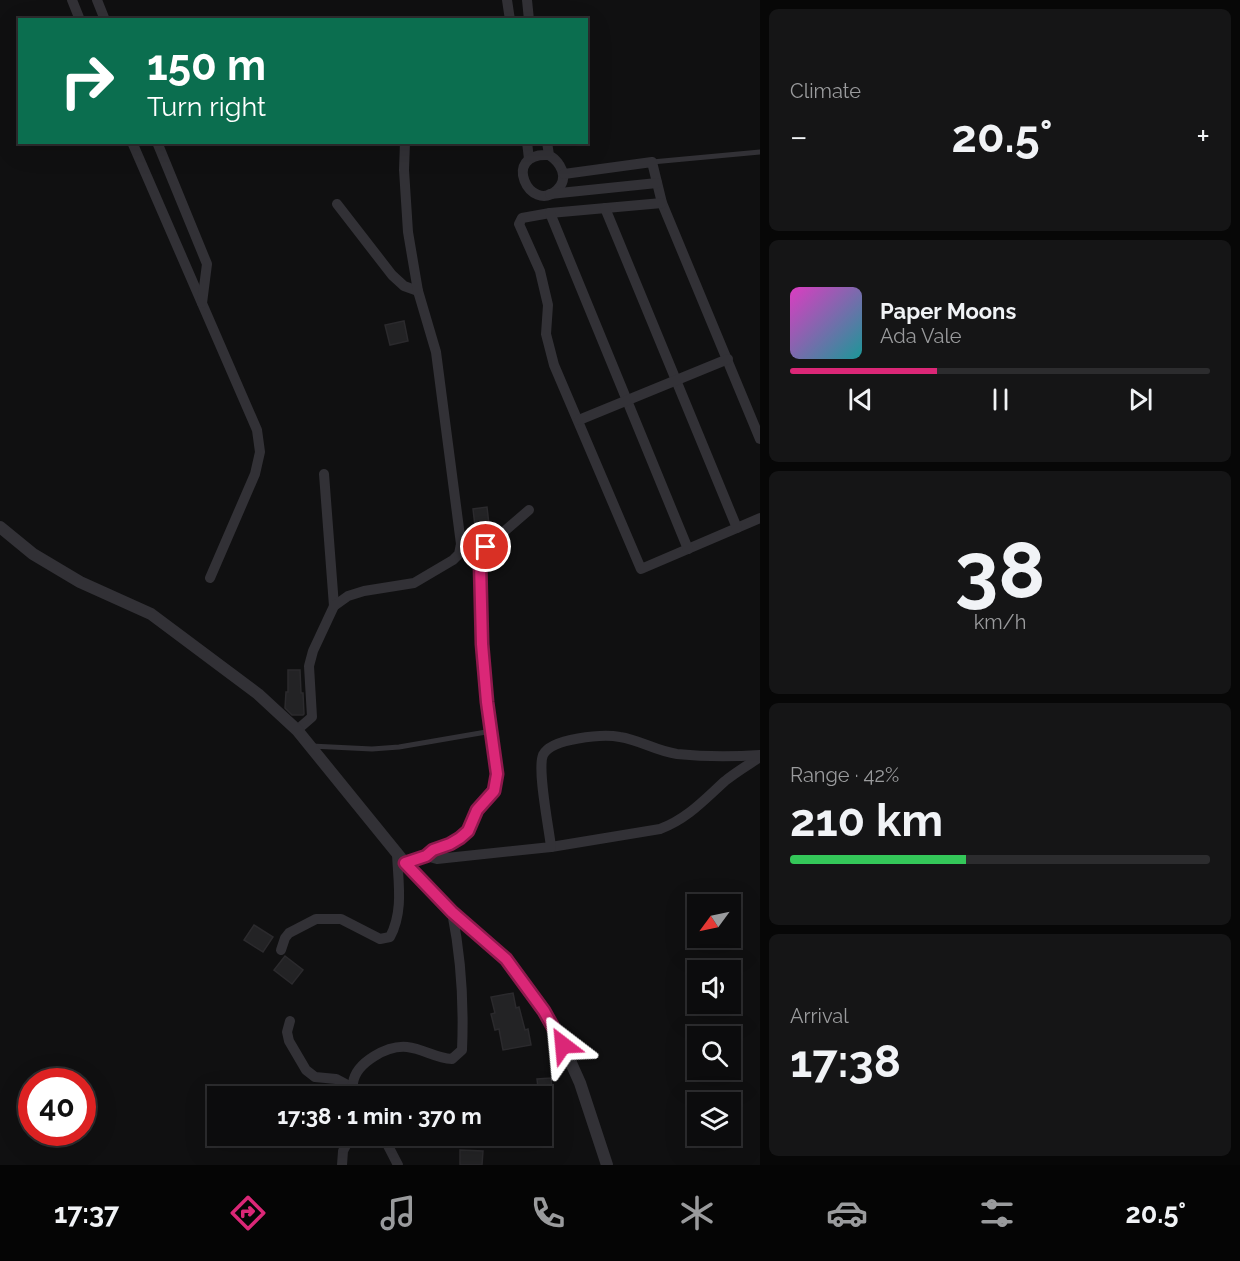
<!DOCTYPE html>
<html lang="en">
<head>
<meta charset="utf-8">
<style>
  body { margin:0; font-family:Raleway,sans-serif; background:#151516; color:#f1f3f6; height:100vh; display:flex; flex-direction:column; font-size:22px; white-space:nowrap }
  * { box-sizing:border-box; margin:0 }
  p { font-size:20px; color:#9a9b9d }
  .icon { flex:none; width:33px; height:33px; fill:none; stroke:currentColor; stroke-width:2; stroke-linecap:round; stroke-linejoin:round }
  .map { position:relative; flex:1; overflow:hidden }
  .details { display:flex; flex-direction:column; gap:9px; padding:9px; background:#070707; width:480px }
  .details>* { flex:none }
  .banner { position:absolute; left:18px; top:18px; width:570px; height:126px; border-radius:0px; box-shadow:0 6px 24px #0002,0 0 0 2px #2c2c2e; background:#0b6e4f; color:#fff; overflow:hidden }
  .needle { width:39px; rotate:237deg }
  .buttons { position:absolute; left:687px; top:894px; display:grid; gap:12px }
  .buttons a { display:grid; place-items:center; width:54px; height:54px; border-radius:0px; background:#0c0c0d; box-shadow:0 6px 24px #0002,0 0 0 2px #2c2c2e; font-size:30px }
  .speed { position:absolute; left:18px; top:1068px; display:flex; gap:12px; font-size:30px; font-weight:700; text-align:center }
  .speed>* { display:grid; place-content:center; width:78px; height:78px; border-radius:50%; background:#0c0c0d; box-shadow:0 6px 24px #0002,0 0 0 2px #2c2c2e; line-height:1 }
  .speed .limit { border:9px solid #d22; background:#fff; color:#111 }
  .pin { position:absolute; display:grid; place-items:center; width:51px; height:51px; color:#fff; margin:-26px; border:3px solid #fff; border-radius:50%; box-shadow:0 2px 6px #0007 }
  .me { position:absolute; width:66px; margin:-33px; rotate:331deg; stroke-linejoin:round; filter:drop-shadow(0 0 4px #0008) }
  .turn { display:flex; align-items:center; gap:21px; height:126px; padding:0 30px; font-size:27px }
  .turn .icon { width:78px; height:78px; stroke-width:2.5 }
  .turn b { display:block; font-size:42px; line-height:51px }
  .big { font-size:45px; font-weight:700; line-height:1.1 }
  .details .widget { flex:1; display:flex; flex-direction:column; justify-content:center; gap:9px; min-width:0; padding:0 21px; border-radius:9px; background:#151516 }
  .details .dial { align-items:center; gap:0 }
  .dial b { font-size:78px; line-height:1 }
  .song { display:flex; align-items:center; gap:18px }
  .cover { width:72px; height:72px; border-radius:9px; background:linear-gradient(135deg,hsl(310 70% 55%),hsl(180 70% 35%)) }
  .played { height:6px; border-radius:3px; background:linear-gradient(90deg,#db2777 35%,#2c2c2e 35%) }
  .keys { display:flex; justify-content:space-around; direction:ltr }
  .heat { display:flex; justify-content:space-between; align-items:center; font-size:33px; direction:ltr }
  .charge { height:9px; border-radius:4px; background:linear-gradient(90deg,#34c759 42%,#2c2c2e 0) }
  .trip { position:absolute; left:207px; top:1086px; width:345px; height:60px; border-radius:0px; background:#0c0c0d; box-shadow:0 6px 24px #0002,0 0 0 2px #2c2c2e; font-weight:700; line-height:60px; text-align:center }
  .tab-bar { display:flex; height:96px; justify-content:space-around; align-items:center; background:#050505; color:#9a9b9d }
  .tab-bar .icon { width:42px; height:42px }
  .tab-bar .active { color:#db2777 }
  .tab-bar b { font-size:27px; color:#f1f3f6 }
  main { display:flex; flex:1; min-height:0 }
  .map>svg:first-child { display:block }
  .building { fill:#232325; stroke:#2b2a2d; stroke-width:1.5 }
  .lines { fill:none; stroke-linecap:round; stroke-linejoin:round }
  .service { stroke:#323136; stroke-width:5 }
  .minor { stroke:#323136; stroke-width:10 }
  .tertiary { stroke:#323136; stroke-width:12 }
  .route-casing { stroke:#8e194d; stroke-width:15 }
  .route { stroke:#db2777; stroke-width:10 }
</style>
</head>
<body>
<main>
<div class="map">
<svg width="760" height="1165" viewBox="0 0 760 1165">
  <rect width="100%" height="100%" fill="#101011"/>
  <g class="building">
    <polygon points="404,321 408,341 390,345 385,325"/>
    <polygon points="487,507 490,533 476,535 473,509"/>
    <polygon points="288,670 300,670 301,693 303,693 304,714 303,715 292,715 285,708 286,692 288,692"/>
    <polygon points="254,925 273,937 263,952 244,940"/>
    <polygon points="285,956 303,970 292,984 274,970"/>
    <polygon points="513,993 516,1008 519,1007 525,1030 528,1029 531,1045 503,1050 499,1029 495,1030 491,1014 495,1013 491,997"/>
    <polygon points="551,1078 553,1099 542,1100 542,1096 539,1096 537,1079"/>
    <polygon points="460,1150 483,1151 482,1165 460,1165"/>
  </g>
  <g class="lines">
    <g class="service">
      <polyline points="652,162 760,152"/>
      <polyline points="311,746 372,749 399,747 492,731"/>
      <polyline points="296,1144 348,1138"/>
    </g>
    <g class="minor">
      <polyline points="72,0 80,20"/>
      <polyline points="97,0 105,20"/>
      <polyline points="507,0 510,20"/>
      <polyline points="527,0 529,20"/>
      <polyline points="132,142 257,430 260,452 255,474 210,578"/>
      <polyline points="157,142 207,264 202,303"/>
      <polyline points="527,142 529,159"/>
      <path d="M547,142L549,155C560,162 570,177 557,190C530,215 500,152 549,155"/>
      <polyline points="564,174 652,162 662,203 760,439"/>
      <polyline points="550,194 657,183"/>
      <polyline points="662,203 550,213 522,218 519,224 540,271 548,305 546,334 554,365 641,569 760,518"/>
      <polyline points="337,204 392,275 404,286 418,291"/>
      <polyline points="605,208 737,528"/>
      <polyline points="550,213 688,549"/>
      <polyline points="579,420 728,359"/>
      <polyline points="324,474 334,606"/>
      <polyline points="297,730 312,717 309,666 313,651 334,606 348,596 364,591 414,583 453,560 459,554 461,544 436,352 418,291 408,232 404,170 405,142"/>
      <path d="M551,847L660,829C687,819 704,800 725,781C736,772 748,765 760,757"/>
      <polyline points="426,856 433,850 450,845 460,839 468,831 477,810 494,791 497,774 487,702 482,644 481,554 486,547 529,510"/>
      <path d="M405,863L426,856L437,859L551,847C549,828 537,770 543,755C551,738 603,734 620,737C640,740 656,751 677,754C705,757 732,757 760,755"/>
      <path d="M281,950L285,938L289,933L316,919H341L380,939L390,937C404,911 398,881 397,853"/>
      <polyline points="290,1021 287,1032 289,1041 306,1070 315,1077 336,1079 353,1088"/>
      <path d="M356,1096C354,1092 352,1088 353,1083C356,1062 388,1045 407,1047C424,1049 435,1058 452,1059L462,1050C464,1004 461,957 452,912"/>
      <polyline points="383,1136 398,1165"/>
      <polyline points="342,1165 343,1151 351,1136"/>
    </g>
    <polyline class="tertiary" points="0,527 33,554 80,582 151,614 258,694 297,730 405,863 452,912 506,959 544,1011 563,1045 580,1083 607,1165"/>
  </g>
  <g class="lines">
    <g class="route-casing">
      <polyline id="route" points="486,547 481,554 480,563 482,644 487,702 497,774 494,791 477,810 468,831 460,838 450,844 433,850 426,856 405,863 452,912 506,959 544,1011 563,1045"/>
    </g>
    <use href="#route" class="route"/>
  </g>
</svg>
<div class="buttons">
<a><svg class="needle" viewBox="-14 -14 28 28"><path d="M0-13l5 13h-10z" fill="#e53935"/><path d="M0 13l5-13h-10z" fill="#9a9b9d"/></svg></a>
<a><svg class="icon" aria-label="sound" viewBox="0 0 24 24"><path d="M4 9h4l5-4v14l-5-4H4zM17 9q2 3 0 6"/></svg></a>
<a><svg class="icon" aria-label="search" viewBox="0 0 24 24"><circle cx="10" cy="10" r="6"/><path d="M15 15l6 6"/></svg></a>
<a><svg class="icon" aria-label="layers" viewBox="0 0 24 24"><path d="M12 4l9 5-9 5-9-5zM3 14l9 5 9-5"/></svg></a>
</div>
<div class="speed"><div class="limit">40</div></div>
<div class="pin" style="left:486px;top:547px;background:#d93025"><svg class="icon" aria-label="arrive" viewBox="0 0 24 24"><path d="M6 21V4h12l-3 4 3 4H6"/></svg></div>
<svg class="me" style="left:563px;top:1045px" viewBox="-20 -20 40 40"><path d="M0-17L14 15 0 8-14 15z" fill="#db2777" stroke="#fff" stroke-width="4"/></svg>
<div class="trip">17:38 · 1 min · 370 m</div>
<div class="banner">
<div class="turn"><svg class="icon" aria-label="right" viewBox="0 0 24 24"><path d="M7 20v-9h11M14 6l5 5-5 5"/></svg><div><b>150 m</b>Turn right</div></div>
</div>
</div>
<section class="details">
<div class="widget"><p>Climate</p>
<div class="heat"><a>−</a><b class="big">20.5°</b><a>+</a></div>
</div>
<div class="widget">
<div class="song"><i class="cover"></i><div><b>Paper Moons</b><p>Ada Vale</p></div></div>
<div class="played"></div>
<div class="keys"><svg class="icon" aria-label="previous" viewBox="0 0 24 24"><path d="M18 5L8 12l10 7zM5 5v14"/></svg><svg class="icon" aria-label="pause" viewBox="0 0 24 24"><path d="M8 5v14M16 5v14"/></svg><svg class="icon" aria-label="next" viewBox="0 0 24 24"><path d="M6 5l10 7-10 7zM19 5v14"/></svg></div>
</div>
<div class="widget dial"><b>38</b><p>km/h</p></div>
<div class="widget"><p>Range · 42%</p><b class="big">210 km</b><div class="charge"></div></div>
<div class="widget"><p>Arrival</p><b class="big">17:38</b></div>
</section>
</main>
<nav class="tab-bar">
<b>17:37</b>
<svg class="icon active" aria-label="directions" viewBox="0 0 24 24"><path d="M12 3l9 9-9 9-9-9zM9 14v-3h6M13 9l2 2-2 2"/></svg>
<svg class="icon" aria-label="music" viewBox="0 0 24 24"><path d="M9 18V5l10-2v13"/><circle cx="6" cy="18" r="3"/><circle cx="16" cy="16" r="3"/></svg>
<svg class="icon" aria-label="phone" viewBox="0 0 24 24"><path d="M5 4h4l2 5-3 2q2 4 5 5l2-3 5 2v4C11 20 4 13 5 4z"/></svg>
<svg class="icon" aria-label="climate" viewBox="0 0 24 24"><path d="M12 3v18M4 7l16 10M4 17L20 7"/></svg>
<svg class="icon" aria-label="car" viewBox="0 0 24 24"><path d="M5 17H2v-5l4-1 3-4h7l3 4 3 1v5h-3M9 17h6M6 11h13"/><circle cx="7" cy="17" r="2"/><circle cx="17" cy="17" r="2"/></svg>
<svg class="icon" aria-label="filters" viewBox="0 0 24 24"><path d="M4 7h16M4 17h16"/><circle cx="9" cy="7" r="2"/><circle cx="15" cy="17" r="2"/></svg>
<b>20.5°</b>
</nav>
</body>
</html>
